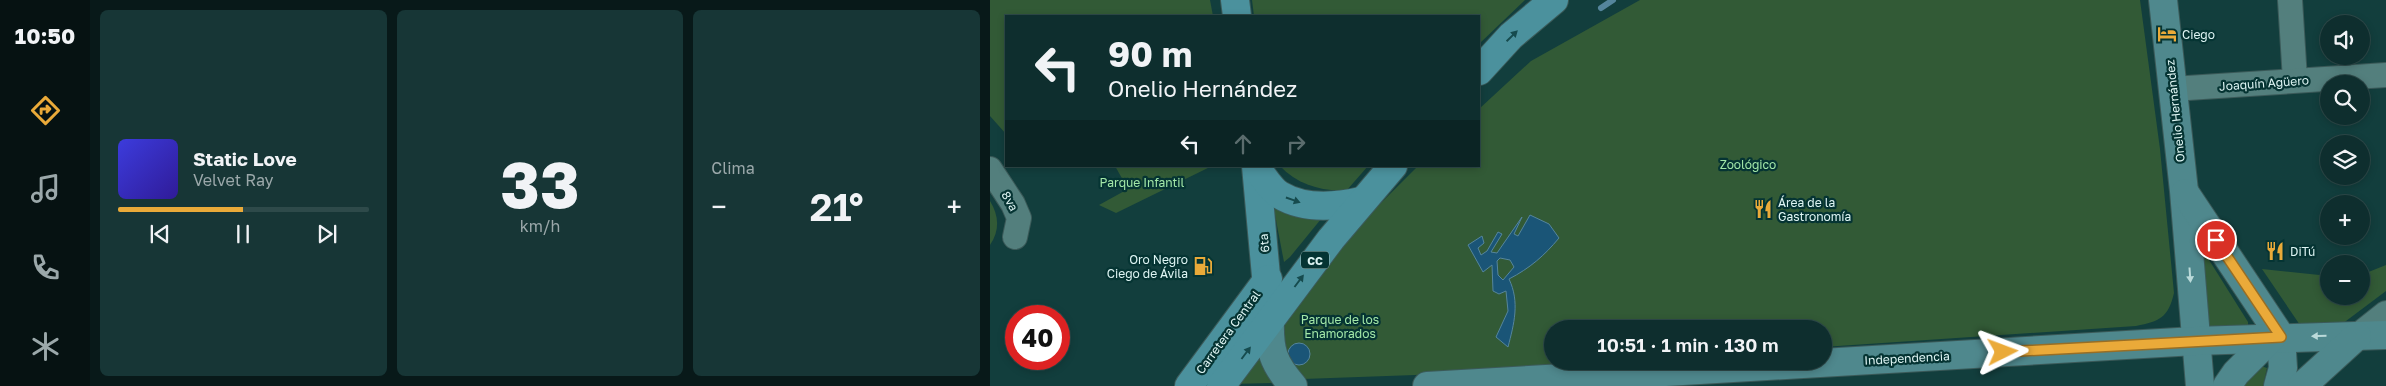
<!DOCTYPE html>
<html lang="es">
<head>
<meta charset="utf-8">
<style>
  body { margin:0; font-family:"Golos Text",sans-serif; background:#173636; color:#f1f3f6; height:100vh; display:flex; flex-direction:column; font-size:19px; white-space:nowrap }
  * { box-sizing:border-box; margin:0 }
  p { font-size:16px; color:#9ba8aa }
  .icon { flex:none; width:28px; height:28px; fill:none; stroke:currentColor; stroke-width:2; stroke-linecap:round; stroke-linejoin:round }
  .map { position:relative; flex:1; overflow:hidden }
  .details { display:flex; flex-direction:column; gap:10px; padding:10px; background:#081919; width:900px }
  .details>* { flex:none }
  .hud { position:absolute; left:15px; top:15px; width:475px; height:152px; border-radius:0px; box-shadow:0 2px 8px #0003,0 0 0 1px #2e4a4a; background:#0e2e2e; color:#f1f3f6; overflow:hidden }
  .tools { position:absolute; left:1330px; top:15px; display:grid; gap:10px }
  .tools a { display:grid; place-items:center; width:50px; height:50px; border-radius:50%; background:#0e2e2e; box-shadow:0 2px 8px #0003,0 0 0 1px #2e4a4a; font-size:25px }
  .speed { position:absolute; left:15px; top:305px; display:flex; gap:10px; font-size:25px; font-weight:700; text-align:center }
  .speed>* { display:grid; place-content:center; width:65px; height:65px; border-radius:50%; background:#0e2e2e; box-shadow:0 2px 8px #0003,0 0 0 1px #2e4a4a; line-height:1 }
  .speed .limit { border:8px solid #d22; background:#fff; color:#111 }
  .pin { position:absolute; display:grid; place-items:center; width:42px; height:42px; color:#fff; margin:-21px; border:2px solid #fff; border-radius:50%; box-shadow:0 1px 5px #0007 }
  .me { position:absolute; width:55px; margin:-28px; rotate:87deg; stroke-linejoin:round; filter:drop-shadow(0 0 4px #0008) }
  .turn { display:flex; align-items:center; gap:18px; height:105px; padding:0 20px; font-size:22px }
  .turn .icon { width:65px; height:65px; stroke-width:2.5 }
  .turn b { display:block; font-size:35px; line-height:42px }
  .lanes { display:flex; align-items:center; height:48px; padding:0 20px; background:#0003; justify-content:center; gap:25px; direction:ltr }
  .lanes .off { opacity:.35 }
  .big { font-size:38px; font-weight:600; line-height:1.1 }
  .details .tile { flex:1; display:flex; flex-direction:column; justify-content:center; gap:8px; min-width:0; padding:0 18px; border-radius:8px; background:#173636 }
  .details .dial { align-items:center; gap:0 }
  .dial b { font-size:65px; line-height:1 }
  .song { display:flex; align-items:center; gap:15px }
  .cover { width:60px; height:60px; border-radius:8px; background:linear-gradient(135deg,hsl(240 70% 55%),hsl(250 70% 35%)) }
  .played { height:5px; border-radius:2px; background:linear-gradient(90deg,#eaaa39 50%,#2e4a4a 50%) }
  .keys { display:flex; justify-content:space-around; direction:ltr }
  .heat { display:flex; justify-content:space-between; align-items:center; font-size:28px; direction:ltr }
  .details .tiles { flex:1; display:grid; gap:10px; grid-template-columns:repeat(3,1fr) }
  .trip { position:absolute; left:554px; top:320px; width:288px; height:50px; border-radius:25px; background:#0e2e2e; box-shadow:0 2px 8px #0003,0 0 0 1px #2e4a4a; font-weight:600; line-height:50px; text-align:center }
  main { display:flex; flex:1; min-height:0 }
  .tabs { display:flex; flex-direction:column; width:90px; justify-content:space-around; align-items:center; background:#061212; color:#9ba8aa }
  .tabs .icon { width:35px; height:35px }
  .tabs .on { color:#eaaa39 }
  .tabs b { font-size:22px; color:#f1f3f6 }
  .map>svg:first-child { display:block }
  .green { fill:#325a36 }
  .water { fill:#1a5577; stroke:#55859c; fill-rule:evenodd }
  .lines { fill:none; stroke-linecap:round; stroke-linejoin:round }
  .stream { stroke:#55859c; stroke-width:6 }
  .street-casing { stroke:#3b5a59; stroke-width:26 }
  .secondary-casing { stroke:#3b5a59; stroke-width:30 }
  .primary-casing { stroke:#3b5a59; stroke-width:30 }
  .street { stroke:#537f7d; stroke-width:24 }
  .secondary { stroke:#4f888d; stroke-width:28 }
  .primary { stroke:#4b919d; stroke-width:28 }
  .oneway { fill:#164b4e }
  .oneway2 { fill:#bbdada }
  .route-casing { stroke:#986e25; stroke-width:12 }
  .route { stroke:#eaaa39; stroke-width:9 }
  .labels { text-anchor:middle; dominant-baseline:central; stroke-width:4.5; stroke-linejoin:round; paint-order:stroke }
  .shield { fill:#053433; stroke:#9ebbba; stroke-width:1 }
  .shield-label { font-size:11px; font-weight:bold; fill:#dff5f4 }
  .poi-label { font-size:12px; fill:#dff5f4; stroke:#053433; text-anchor:start }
  .street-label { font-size:12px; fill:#dff5f4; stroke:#053433 }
  .park-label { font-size:12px; fill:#a3e8a8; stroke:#053433 }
</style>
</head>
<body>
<main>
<nav class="tabs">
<b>10:50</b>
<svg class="icon on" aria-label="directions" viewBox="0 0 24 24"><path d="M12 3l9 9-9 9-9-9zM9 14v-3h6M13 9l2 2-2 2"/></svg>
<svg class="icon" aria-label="music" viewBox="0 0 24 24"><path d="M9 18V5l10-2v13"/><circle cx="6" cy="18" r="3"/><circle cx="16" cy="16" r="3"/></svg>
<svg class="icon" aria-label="phone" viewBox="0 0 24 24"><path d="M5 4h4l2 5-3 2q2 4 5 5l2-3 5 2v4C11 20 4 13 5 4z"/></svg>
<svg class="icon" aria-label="climate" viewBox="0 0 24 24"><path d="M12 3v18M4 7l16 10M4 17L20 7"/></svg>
</nav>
<section class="details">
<div class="tiles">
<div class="tile">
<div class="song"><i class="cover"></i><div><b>Static Love</b><p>Velvet Ray</p></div></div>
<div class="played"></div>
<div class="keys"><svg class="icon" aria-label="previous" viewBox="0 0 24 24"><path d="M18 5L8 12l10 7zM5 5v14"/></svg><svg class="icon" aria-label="pause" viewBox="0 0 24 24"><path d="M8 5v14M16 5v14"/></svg><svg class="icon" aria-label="next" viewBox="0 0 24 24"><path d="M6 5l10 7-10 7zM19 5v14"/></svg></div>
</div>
<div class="tile dial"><b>33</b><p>km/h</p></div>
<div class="tile"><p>Clima</p>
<div class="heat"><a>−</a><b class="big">21°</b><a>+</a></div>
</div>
</div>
</section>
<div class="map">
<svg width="1396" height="386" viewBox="0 0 1396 386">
  <rect width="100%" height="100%" fill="#123e3d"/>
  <g class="green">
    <polygon points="0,0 220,0 223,16 16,16 16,134 0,116"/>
    <polygon points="262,0 535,0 489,44 489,16 264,16"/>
    <path d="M650,0H1150L1170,149L1184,293C1178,318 1170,321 1146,326L833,347L832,329H562V361H616L425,375L313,379L303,375L287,323L361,233L428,166H489V109L541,61Z"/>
    <polygon points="125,166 222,166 126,213 109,205 138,189"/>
    <path d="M290,166H378L357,190C333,192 308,185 290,166Z"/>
    <polygon points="282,199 331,219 300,257 294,262"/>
    <path d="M0,201C9,216 10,230 0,245Z"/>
    <polygon points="1209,244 1258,322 1258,327 1217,332"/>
    <polygon points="1396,265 1396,291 1348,327 1312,328 1272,269 1339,276 1339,296 1371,296 1371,275"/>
    <polygon points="271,345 286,383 239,384"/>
    <polygon points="1268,365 1277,368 1273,386 1248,386"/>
  </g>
  <g class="water">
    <path d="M540,215L559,224L569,238C554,256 540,268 519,279C530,302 524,324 518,347L506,337L518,311L516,291L509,294L503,291L502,265L493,272L478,245L492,236L494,243L488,248L491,255L497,251L508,232L512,234L501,252L507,253L532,217L524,234L528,236ZM510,258L520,260L524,267L513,280L508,275L507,261Z"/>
    <circle cx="309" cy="354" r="11"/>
  </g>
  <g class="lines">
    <polyline class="stream" points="611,8 623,0"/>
    <g class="street-casing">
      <g id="street">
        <polyline points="1300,0 1305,80"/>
        <polyline points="1182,89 1396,75"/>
        <polyline points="0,169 23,204 29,218 25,237"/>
        <polyline points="1367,336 1396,313"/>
      </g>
    </g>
    <g class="secondary-casing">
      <g id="secondary">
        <polyline points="1173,0 1194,191 1210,386"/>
        <polyline points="1195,193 1291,337 1293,368 1288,386"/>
        <path d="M280,320C279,350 283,363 303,386"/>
        <polyline points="437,386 1205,341 1396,335"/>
        <polyline points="1237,386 1246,373 1282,337"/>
        <polyline points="1312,386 1367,336"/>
      </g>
    </g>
    <g class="primary-casing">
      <g id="primary">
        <polyline points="245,0 247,16"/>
        <polyline points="489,71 521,36 564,0"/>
        <polyline points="266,166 280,320"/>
        <path d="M267,169C274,177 281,190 290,195C315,210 345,207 371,201"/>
        <polyline points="199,386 278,279"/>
        <polyline points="231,386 341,239 403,166"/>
      </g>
    </g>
    <use href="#street" class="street"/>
    <use href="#secondary" class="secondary"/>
    <use href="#primary" class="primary"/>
  </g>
  <defs><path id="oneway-solid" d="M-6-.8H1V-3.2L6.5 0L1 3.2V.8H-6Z" transform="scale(1.25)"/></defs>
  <g class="oneway">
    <use href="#oneway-solid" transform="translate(522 36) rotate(-44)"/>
    <use href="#oneway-solid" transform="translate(303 200) rotate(19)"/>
    <use href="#oneway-solid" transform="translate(309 281) rotate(-53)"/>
    <use href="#oneway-solid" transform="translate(256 353) rotate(-53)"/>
  </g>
  <g class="oneway2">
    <use href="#oneway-solid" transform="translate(1200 275) rotate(86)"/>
    <use href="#oneway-solid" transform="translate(1329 336) rotate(179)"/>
  </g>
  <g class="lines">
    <g class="route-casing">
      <polyline id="route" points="1013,352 1291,337 1226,240"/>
    </g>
    <use href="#route" class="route"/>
  </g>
  <defs>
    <g id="hotel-bare" transform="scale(1.5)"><path d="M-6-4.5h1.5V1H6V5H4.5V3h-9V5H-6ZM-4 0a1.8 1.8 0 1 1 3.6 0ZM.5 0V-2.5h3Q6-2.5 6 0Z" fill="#eaaa39" stroke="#053433" stroke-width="2.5" paint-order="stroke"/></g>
    <g id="restaurant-bare" transform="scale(1.5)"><path d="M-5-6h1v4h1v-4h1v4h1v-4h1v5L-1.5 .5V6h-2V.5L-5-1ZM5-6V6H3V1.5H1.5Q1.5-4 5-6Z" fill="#eaaa39" stroke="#053433" stroke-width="2.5" paint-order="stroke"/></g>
    <g id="fuel-bare" transform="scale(1.5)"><path d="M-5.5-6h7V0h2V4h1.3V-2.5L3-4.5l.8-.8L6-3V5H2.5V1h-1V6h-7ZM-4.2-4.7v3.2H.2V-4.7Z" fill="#eaaa39" stroke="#053433" stroke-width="2.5" paint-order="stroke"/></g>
  </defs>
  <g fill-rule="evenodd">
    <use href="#hotel-bare" x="1177" y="34"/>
    <use href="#restaurant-bare" x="773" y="209"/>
    <use href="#restaurant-bare" x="1285" y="251"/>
    <use href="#fuel-bare" x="213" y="266"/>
  </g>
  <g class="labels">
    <rect class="shield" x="311" y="251.5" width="28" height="17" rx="4"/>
    <g class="shield-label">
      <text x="325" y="260">CC</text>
    </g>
    <g class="poi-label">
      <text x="1192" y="34">Ciego</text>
      <text x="788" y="202">Área de la<tspan x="788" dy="14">Gastronomía</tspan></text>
      <text x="1300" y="251">DiTú</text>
      <text x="198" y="259" text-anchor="end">Oro Negro<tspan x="198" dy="14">Ciego de Ávila</tspan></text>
    </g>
    <g class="street-label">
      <text transform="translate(1274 83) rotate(-4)">Joaquín Agüero</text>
      <text transform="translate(1185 111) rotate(-96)">Onelio Hernández</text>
      <text transform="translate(20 201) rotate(61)">8va</text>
      <text transform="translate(274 243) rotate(-96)">6ta</text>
      <text transform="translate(238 332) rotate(-54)">Carretera Central</text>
      <text transform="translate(917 358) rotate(-3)">Independencia</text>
    </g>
    <g class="park-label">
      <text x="758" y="164">Zoológico</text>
      <text x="152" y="182">Parque Infantil</text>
      <text x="350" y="319">Parque de los<tspan x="350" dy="14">Enamorados</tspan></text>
    </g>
  </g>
</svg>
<div class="tools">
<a><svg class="icon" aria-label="sound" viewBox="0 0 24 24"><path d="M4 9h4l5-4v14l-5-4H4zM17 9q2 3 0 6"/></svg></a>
<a><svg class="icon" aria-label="search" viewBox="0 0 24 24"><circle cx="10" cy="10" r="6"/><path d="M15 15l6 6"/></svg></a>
<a><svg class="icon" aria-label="layers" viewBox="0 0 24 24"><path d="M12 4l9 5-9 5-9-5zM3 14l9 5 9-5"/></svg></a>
<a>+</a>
<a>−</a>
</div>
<div class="speed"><div class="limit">40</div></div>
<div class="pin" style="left:1226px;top:240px;background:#d93025"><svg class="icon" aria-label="arrive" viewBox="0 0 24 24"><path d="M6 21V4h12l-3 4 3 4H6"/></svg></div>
<svg class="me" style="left:1013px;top:352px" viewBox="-20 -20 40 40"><path d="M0-17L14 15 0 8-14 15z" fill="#eaaa39" stroke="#fff" stroke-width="4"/></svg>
<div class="trip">10:51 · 1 min · 130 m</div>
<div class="hud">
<div class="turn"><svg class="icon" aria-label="left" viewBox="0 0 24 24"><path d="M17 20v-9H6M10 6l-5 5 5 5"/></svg><div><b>90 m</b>Onelio Hernández</div></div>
<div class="lanes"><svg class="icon" aria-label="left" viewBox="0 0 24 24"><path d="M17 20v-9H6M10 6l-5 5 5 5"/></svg><svg class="icon off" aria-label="ahead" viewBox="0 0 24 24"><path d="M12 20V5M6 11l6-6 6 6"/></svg><svg class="icon off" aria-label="right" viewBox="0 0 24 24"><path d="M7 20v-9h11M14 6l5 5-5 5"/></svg></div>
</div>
</div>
</main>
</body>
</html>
